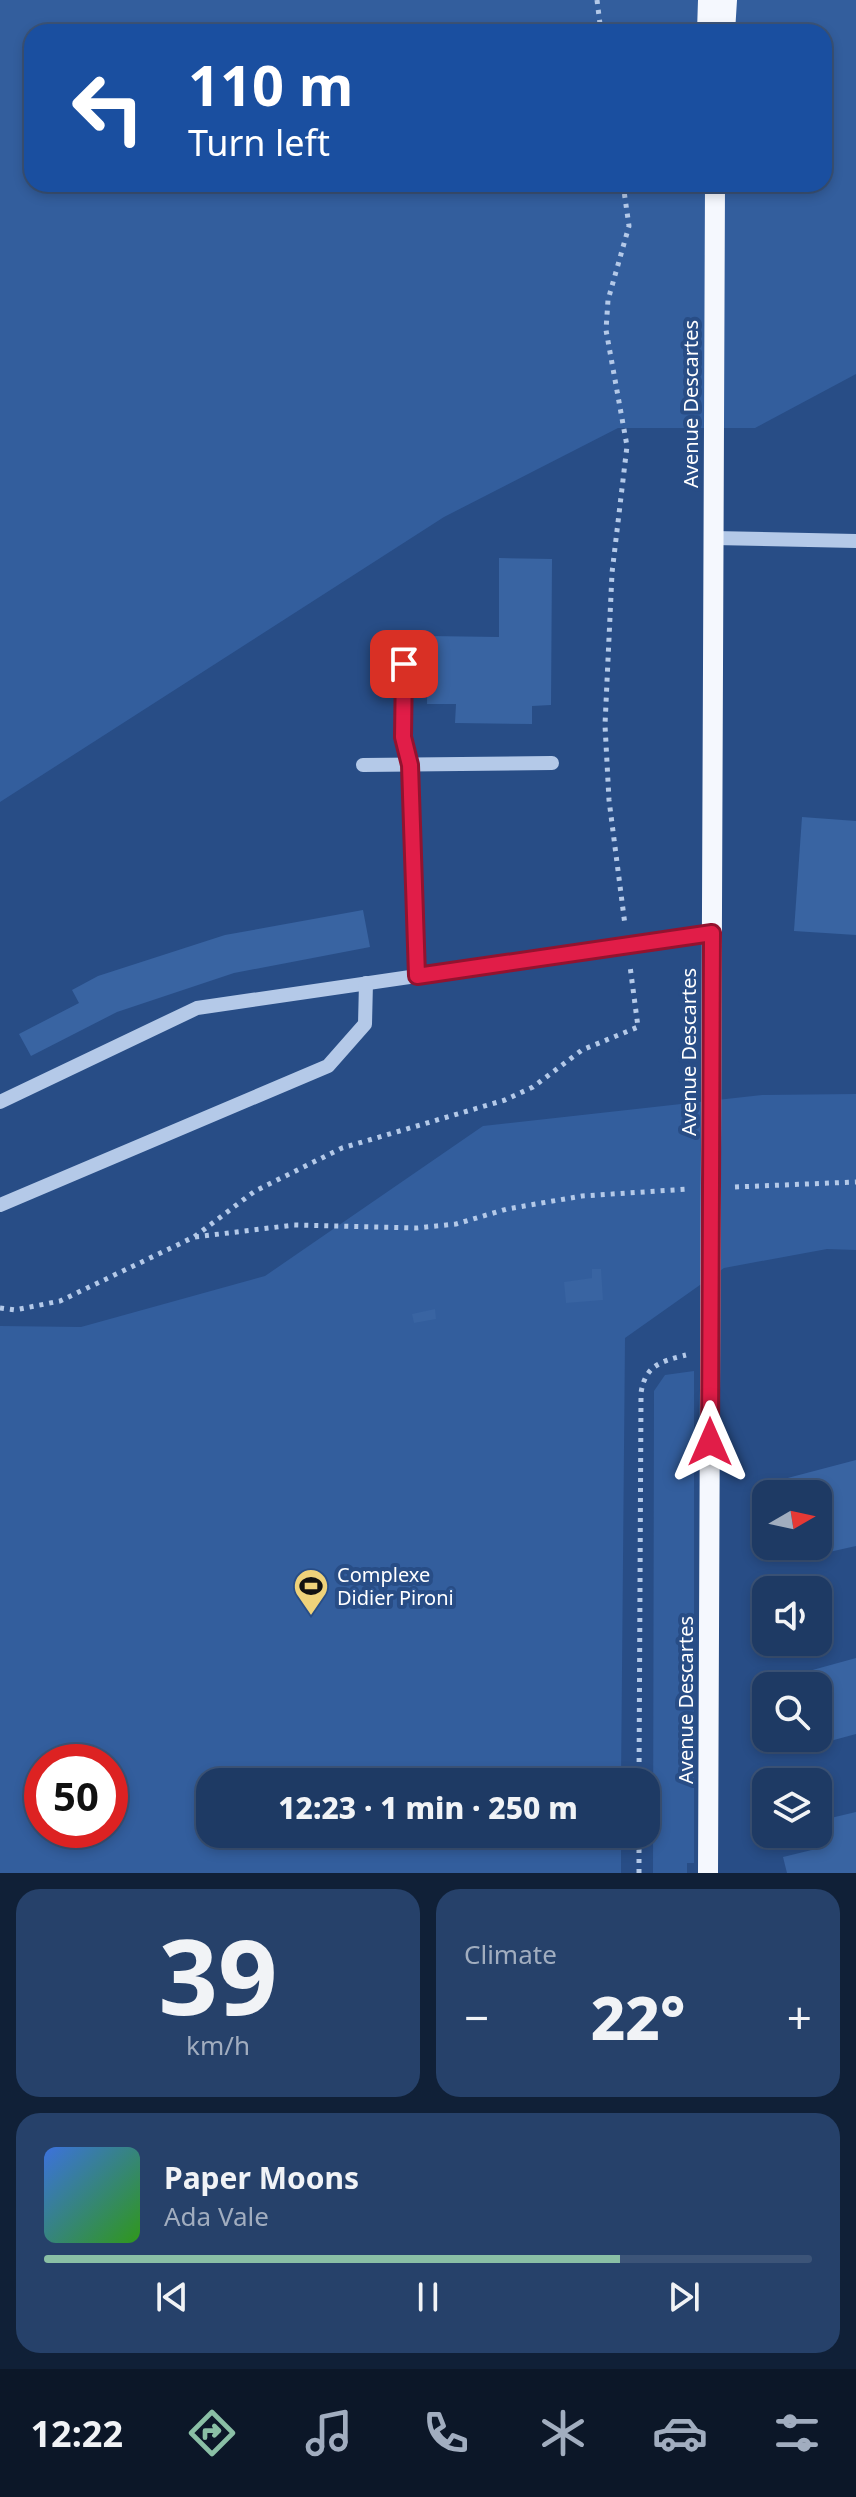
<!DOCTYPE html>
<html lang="en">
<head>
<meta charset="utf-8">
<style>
  body { margin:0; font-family:"Noto Sans",sans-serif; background:#26416a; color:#f1f3f6; height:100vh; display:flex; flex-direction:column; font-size:30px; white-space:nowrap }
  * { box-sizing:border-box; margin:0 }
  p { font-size:26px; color:#a1adbf }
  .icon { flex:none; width:44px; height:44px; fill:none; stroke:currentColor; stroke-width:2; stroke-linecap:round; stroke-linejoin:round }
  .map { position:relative; height:1873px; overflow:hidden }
  .sheet { display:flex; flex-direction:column; gap:16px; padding:16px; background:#102037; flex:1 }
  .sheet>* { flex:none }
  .hud { position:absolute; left:24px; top:24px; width:808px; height:168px; border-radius:24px; box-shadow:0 4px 12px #0003,0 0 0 2px #3c5478; background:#1a4fa0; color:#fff; overflow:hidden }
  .needle { width:52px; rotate:81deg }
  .buttons { position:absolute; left:752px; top:1480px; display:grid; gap:16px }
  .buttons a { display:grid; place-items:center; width:80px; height:80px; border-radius:16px; background:#1e3a64; box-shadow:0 4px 12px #0003,0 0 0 2px #3c5478; font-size:40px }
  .speed { position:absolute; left:24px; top:1744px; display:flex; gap:16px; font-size:40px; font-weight:700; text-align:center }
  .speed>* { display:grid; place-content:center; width:104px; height:104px; border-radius:50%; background:#1e3a64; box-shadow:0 4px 12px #0003,0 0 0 2px #3c5478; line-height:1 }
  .speed .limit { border:12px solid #d22; background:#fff; color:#111 }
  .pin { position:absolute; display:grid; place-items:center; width:68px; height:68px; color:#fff; margin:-34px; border-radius:16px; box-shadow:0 4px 12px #0006 }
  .me { position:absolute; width:88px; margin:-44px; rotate:0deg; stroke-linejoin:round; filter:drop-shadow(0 0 6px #0008) }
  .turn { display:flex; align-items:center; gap:28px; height:168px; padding:0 32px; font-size:36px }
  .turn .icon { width:104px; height:104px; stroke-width:2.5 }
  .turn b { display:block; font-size:56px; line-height:68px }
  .big { font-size:60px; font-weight:800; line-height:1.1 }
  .sheet .widget { flex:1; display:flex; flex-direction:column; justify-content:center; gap:12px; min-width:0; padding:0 28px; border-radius:24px; background:#26416a }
  .sheet .dial { align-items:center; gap:0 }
  .dial b { font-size:104px; line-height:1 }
  .song { display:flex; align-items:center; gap:24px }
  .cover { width:96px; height:96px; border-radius:12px; background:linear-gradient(135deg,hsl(220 70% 55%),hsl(110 70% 35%)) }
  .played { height:8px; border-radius:4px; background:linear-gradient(90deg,#8abfa5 75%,#3c5478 75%) }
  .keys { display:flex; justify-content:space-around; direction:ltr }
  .heat { display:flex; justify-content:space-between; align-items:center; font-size:44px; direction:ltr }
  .sheet .tiles { flex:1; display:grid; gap:16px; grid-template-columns:1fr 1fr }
  .widget:last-child { grid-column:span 2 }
  .trip { position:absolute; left:196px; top:1768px; width:464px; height:80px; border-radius:24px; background:#1e3a64; box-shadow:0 4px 12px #0003,0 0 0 2px #3c5478; font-weight:800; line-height:80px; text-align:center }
  .tabs { display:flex; height:128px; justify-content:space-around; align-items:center; background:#0c1728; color:#a1adbf }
  .tabs .icon { width:56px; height:56px }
  .tabs .on { color:#8abfa5 }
  .tabs b { font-size:36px; color:#f1f3f6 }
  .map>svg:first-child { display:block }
  .green { fill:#335e9d; fill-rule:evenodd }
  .building { fill:#3964a2 }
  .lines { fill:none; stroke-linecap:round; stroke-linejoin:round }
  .path { stroke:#b4c9e8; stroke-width:5; stroke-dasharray:4 6; stroke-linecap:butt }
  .minor { stroke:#b4c9e8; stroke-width:14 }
  .major { stroke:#f5f8fe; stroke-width:20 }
  .route-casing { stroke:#92132f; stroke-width:20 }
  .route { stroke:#e11d48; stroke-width:14 }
  .labels { text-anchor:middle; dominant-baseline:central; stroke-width:8; stroke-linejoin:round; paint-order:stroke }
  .street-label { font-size:20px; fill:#fff; stroke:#284d86 }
  .poi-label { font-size:20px; fill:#fff; stroke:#284d86; text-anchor:start }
</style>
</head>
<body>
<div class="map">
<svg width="856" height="1873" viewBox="0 0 856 1873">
  <rect width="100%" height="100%" fill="#284d86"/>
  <g class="green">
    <path d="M0,0H856V374L755,428H618L444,517L0,802ZM32,32H824V184H32Z"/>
    <path d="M856,1094V1250L827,1249L724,1268L625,1338L621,1782H210V1834H621V1873H0V1326L81,1327L265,1276L483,1126L762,1095ZM42,1762H110V1830H42Z"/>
    <polygon points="694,1371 694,1863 687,1863 687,1873 653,1873 654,1391 665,1375"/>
  </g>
  <g class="building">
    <polygon points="499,558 552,559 551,705 532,706 532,724 455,723 456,704 427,704 428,636 499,637"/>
    <polygon points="802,817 856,821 856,935 794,931"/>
    <polygon points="363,910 370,947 234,973 117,1012 31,1056 19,1034 79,1003 72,990 98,976 225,935"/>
    <polygon points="592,1269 601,1269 603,1300 566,1303 564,1282 592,1278"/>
    <polygon points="435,1309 436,1319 414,1323 412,1314"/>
    <polygon points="856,1460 856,1546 798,1559 795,1546 818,1546 818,1494 783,1494 780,1480"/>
    <polygon points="856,1658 856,1734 819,1744 818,1686 802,1686 798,1674"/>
    <polygon points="856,1812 856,1873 787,1873 783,1857 820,1848 818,1821"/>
  </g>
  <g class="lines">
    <g class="path">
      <polyline points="597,0 601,32"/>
      <polyline points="623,184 629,226 608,300 606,330 627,446 612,573 605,725 609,800 625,925"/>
      <polyline points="735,1187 856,1182"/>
      <polyline points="195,1237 294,1225 417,1228 456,1224 507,1209 582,1196 689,1189"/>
      <polyline points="0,1308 15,1310 60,1301 194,1237 255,1191 342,1148 505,1100 533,1087 582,1050 638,1027 630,966"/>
      <path d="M639,1782L641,1393C645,1365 662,1361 686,1355"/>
      <polyline points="639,1873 639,1834"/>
    </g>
    <g class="minor">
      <polyline points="714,538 856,541"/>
      <polyline points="405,640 403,737 410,765 417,976"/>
      <polyline points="363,765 552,763"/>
      <polyline points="0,1102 197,1008 712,933"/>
      <polyline points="0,1205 328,1066 365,1024 366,983"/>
    </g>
    <g class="major">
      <polyline points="707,32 708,0"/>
      <polyline points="725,32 727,0"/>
      <polyline points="708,1873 715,184"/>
    </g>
  </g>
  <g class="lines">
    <g class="route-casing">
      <polyline id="route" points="404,664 403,737 410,765 417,976 712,933 710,1442"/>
    </g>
    <use href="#route" class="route"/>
  </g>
  <defs>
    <g id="stadium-pin" transform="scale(1.8)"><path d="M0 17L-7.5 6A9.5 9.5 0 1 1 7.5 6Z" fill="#efd27a" stroke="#284d86"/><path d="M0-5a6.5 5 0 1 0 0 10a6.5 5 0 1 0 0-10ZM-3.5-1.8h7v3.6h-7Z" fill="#111"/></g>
  </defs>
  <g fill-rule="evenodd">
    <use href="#stadium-pin" x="311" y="1586"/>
  </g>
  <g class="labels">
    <g class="street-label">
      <text transform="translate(690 404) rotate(-90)">Avenue Descartes</text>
      <text transform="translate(688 1052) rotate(-90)">Avenue Descartes</text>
      <text transform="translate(685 1700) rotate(-90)">Avenue Descartes</text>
    </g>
    <g class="poi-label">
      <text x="337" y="1574">Complexe<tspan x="337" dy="23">Didier Pironi</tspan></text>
    </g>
  </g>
</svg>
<div class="buttons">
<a><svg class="needle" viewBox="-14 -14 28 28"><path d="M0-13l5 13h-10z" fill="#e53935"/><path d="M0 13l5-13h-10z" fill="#a1adbf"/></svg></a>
<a><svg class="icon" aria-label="sound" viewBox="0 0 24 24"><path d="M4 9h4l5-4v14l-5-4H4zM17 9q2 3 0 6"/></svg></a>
<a><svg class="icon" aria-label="search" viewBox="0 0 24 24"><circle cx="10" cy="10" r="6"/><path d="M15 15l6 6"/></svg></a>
<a><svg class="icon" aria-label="layers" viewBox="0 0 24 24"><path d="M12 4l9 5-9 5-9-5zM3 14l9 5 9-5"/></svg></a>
</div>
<div class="speed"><div class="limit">50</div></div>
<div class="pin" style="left:404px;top:664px;background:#d93025"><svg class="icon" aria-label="arrive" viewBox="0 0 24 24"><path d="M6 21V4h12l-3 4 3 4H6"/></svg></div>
<svg class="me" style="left:710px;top:1442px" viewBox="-20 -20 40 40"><path d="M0-17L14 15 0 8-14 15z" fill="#e11d48" stroke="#fff" stroke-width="4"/></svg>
<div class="trip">12:23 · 1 min · 250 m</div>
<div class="hud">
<div class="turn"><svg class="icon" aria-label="left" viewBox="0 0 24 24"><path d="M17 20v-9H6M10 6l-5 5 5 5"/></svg><div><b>110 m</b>Turn left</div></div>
</div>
</div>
<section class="sheet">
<div class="tiles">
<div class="widget dial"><b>39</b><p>km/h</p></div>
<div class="widget"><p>Climate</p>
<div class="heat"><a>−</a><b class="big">22°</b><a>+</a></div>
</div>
<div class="widget">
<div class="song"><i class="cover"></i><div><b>Paper Moons</b><p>Ada Vale</p></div></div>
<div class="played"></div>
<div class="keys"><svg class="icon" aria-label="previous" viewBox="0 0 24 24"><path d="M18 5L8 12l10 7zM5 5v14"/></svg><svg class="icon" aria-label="pause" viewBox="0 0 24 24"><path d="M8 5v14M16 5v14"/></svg><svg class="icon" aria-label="next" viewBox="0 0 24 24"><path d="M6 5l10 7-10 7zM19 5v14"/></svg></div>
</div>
</div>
</section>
<nav class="tabs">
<b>12:22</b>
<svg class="icon on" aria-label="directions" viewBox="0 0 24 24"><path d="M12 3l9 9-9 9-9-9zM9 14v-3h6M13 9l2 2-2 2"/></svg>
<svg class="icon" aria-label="music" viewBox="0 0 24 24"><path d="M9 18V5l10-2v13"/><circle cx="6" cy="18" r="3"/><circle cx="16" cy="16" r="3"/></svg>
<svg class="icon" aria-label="phone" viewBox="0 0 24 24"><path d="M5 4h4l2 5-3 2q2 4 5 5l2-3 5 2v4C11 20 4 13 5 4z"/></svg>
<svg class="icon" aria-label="climate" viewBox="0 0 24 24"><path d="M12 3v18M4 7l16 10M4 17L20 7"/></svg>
<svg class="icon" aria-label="car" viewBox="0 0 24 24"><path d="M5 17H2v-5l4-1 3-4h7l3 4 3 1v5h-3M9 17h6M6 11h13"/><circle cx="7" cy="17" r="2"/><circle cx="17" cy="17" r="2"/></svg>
<svg class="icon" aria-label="filters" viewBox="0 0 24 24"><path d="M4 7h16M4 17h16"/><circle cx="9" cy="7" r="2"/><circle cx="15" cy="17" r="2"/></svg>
</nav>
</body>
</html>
